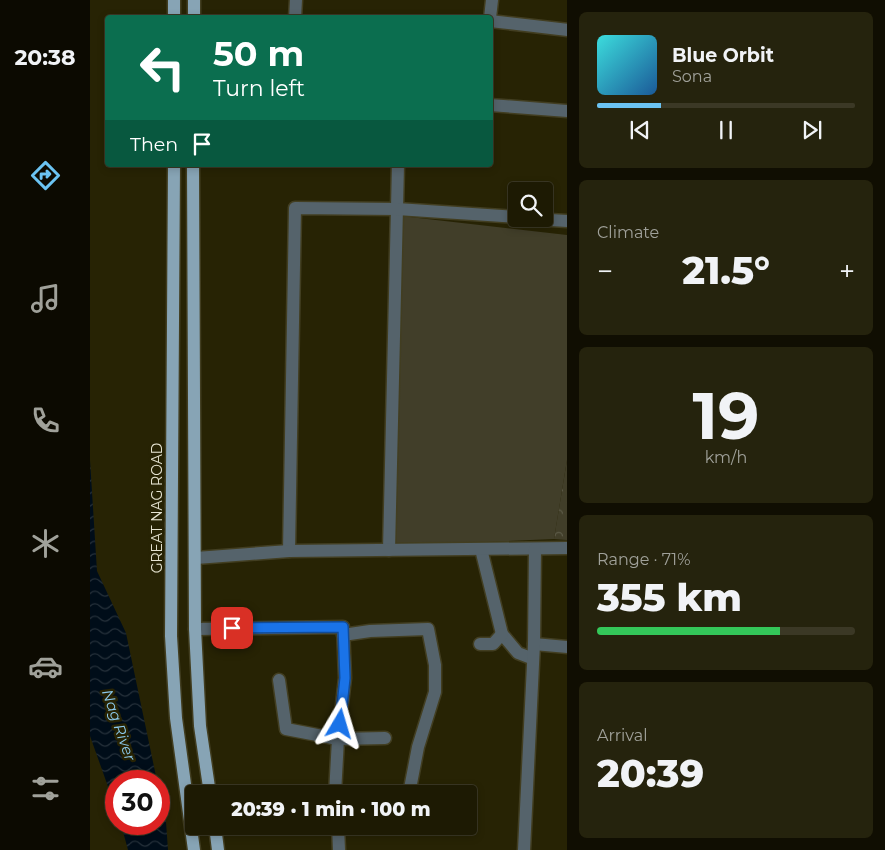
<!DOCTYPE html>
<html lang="en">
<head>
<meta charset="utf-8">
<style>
  body { margin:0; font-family:Montserrat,sans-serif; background:#25230d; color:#f1f3f6; height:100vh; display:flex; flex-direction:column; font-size:19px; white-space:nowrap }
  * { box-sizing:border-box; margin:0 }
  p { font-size:16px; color:#a0a19a }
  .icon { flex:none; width:28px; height:28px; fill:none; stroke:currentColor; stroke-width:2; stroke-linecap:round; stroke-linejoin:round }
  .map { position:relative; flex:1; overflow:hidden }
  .sheet { display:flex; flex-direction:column; gap:12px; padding:12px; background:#100e02; width:318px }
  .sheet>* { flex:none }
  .guide { position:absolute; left:15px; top:15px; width:388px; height:152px; border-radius:5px; box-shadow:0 2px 8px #0003,0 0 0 1px #3b3825; background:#0b6e4f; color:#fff; overflow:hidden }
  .buttons { position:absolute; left:418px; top:182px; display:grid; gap:10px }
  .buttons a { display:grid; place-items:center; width:45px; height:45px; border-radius:5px; background:#1d1a03; box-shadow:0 2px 8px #0003,0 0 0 1px #3b3825; font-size:25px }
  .speed { position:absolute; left:15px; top:770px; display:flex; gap:10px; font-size:25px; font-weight:700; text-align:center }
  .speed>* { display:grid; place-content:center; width:65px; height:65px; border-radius:50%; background:#1d1a03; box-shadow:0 2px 8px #0003,0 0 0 1px #3b3825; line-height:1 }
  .speed .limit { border:8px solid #d22; background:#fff; color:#111 }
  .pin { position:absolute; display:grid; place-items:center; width:42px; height:42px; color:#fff; margin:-21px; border-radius:10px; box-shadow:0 2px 8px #0006 }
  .me { position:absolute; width:55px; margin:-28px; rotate:7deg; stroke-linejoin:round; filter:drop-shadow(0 0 4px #0008) }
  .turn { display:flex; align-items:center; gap:18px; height:105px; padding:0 25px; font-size:22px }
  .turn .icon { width:65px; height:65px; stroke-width:2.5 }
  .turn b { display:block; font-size:35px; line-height:42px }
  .then { display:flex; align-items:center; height:48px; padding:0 25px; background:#0003; gap:10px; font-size:19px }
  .big { font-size:38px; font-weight:800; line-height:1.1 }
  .sheet .card { flex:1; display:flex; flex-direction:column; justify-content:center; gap:8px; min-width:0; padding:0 18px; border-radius:8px; background:#25230d }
  .sheet .dial { align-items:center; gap:0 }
  .dial b { font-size:65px; line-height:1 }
  .song { display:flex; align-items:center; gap:15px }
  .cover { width:60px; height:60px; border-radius:8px; background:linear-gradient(135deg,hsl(180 70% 55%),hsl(210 70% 35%)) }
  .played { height:5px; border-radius:2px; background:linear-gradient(90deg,#6bc3f2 25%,#3b3825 25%) }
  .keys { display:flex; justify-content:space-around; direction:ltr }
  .heat { display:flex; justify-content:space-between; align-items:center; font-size:28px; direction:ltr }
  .charge { height:8px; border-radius:4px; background:linear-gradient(90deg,#34c759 71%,#3b3825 0) }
  .trip { position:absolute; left:95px; top:785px; width:292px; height:50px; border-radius:5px; background:#1d1a03; box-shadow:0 2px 8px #0003,0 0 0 1px #3b3825; font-weight:800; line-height:50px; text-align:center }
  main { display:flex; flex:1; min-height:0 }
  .tabs { display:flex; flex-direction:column; width:90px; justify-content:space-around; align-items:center; background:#0c0a01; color:#a0a19a }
  .tabs .icon { width:35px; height:35px }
  .tabs .current { color:#6bc3f2 }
  .tabs b { font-size:22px; color:#f1f3f6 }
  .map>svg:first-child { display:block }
  .grass { fill:#413e29 }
  .park { fill:url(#park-crowns) }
  .water { fill:url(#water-waves) }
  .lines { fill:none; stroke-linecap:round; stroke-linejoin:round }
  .minor-casing { stroke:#423e21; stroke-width:15 }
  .major-casing { stroke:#423e21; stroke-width:15 }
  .minor { stroke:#55636b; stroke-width:12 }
  .major { stroke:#87a4b5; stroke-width:12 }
  .route-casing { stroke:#114b97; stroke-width:12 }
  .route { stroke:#1a73e8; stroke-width:9 }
  .labels { text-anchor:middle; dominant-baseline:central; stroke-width:5; stroke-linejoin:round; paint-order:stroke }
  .street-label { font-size:14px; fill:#e7e5d3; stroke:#272304 }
  .water-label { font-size:15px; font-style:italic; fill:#8ccaed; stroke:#272304 }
</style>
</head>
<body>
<main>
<nav class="tabs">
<b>20:38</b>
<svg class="icon current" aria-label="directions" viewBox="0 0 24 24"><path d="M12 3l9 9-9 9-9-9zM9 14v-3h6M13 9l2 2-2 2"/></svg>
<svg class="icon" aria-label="music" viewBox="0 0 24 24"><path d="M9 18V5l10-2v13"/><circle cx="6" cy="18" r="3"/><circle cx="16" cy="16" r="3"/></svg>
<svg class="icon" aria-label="phone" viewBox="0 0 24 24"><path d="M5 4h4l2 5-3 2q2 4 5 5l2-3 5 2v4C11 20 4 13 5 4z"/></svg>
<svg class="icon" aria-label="climate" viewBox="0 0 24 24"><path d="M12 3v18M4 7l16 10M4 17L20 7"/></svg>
<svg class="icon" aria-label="car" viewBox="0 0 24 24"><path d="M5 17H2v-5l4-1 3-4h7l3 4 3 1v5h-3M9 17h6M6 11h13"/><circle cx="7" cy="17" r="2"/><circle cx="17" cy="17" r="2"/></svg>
<svg class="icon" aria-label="filters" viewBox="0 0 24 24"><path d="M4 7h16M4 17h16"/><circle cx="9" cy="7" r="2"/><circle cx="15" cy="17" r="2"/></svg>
</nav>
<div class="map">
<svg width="478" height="850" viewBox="0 0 478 850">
  <defs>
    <pattern id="park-crowns" width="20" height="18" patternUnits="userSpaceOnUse" patternTransform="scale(1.25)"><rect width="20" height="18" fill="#413e29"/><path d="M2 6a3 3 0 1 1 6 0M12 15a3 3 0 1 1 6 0" fill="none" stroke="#5c5a47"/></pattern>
    <pattern id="water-waves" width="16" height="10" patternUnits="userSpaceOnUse" patternTransform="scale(1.25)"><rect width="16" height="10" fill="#000d19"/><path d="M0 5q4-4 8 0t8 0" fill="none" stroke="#25303a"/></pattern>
  </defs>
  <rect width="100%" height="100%" fill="#272304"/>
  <polygon class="grass" points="311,216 477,235 477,460 464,539 302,546"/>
  <polygon class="park" points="477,460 477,540 464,539"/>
  <g class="water">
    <polygon points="0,460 7,571 36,633 67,781 26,781 26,809 0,736"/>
    <polygon points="69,788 76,822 78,850 38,850 31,824 69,824"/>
  </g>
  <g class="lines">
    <g class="minor-casing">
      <g id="minor">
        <polyline points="205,18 206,0"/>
        <polyline points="400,18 402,0"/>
        <polyline points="400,21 478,30"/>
        <polyline points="400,105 478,111"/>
        <polyline points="444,219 478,221"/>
        <polyline points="391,549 412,634 428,653 441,658"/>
        <polyline points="299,550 308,165"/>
        <polyline points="199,551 205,208 307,209 426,217"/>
        <polyline points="106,558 199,551 478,548"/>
        <polyline points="105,629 253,627 255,678 248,739 245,794"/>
        <polyline points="253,635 280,631 338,629 345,665 345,692 328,747 319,794"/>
        <polyline points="390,644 403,644 412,634"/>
        <polyline points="444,644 478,647"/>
        <polyline points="189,680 196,729 248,739 295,738"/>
        <polyline points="248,826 249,850"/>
        <polyline points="434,850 444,644 445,549"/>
      </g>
    </g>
    <g class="major-casing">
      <g id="major">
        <polyline points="84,18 84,0"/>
        <polyline points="104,18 104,0"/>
        <polyline points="84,165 81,636 86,718 104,850"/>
        <polyline points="103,165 105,629 110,726 120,794"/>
        <polyline points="125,826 128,850"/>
      </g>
    </g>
    <use href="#minor" class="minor"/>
    <use href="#major" class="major"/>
  </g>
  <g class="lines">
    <g class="route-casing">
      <polyline id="route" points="142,628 253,627 255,678 250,724"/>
    </g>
    <use href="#route" class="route"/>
  </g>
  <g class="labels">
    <g class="street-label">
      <text transform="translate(67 508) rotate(-90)">GREAT NAG ROAD</text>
    </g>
    <g class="water-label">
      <text transform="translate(29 725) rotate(71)">Nag River</text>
    </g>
  </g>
</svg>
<div class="buttons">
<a><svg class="icon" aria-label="search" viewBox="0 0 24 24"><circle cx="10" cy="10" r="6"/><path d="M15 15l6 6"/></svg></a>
</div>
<div class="speed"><div class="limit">30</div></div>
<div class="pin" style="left:142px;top:628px;background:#d93025"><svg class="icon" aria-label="arrive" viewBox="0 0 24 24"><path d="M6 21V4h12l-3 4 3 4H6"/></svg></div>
<svg class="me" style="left:250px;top:724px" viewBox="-20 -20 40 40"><path d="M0-17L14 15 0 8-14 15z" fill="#1a73e8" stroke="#fff" stroke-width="4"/></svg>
<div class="trip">20:39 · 1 min · 100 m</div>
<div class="guide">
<div class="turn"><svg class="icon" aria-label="left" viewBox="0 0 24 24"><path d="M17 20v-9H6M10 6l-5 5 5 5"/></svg><div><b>50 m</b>Turn left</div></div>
<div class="then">Then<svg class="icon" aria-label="arrive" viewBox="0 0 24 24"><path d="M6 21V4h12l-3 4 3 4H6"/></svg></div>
</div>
</div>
<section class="sheet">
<div class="card">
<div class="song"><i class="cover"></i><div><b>Blue Orbit</b><p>Sona</p></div></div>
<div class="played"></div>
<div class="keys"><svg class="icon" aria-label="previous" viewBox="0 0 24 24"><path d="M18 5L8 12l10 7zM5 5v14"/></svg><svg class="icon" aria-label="pause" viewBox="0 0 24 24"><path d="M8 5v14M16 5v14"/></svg><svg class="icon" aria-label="next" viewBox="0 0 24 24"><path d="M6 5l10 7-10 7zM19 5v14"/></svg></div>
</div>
<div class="card"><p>Climate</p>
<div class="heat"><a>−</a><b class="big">21.5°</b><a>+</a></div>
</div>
<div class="card dial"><b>19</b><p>km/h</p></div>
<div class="card"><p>Range · 71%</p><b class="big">355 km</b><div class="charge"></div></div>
<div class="card"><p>Arrival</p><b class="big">20:39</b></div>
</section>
</main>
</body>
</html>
